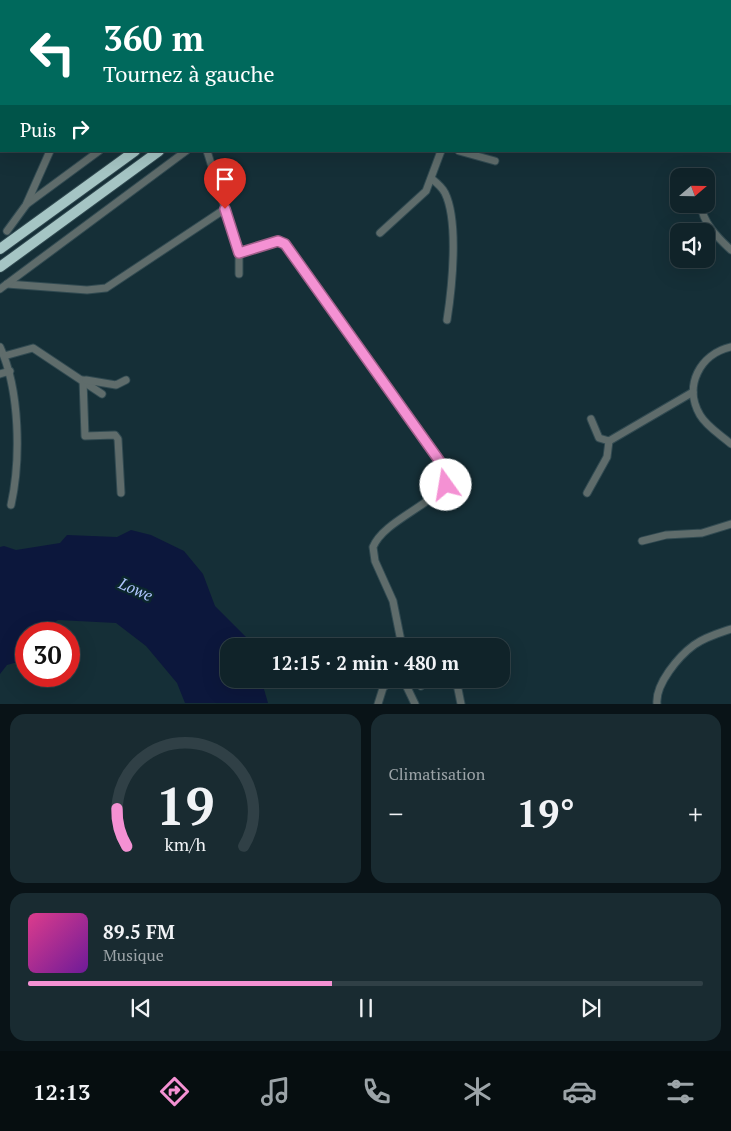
<!DOCTYPE html>
<html lang="fr">
<head>
<meta charset="utf-8">
<style>
  body { margin:0; font-family:"PT Serif",serif; background:#192b31; color:#f1f3f6; height:100vh; display:flex; flex-direction:column; font-size:19px; white-space:nowrap }
  * { box-sizing:border-box; margin:0 }
  p { font-size:16px; color:#9ca4a8 }
  .icon { flex:none; width:28px; height:28px; fill:none; stroke:currentColor; stroke-width:2; stroke-linecap:round; stroke-linejoin:round }
  .map { position:relative; height:704px; overflow:hidden }
  .details { display:flex; flex-direction:column; gap:10px; padding:10px; background:#091317; flex:1 }
  .details>* { flex:none }
  .hud { position:absolute; left:0px; top:0px; width:731px; height:152px; box-shadow:0 5px 20px #0002,0 0 0 1px #304046; background:#00695c; color:#fff; overflow:hidden }
  .needle { width:32px; rotate:70deg }
  .tools { position:absolute; left:670px; top:168px; display:grid; gap:10px }
  .tools a { display:grid; place-items:center; width:45px; height:45px; border-radius:10px; background:#102329; box-shadow:0 5px 20px #0002,0 0 0 1px #304046; font-size:25px }
  .speed { position:absolute; left:15px; top:622px; display:flex; gap:10px; font-size:25px; font-weight:700; text-align:center }
  .speed>* { display:grid; place-content:center; width:65px; height:65px; border-radius:50%; background:#102329; box-shadow:0 5px 20px #0002,0 0 0 1px #304046; line-height:1 }
  .speed .limit { border:8px solid #d22; background:#fff; color:#111 }
  .pin { position:absolute; display:grid; place-items:center; width:42px; height:42px; color:#fff; margin:-51px -21px; border-radius:50% 50% 50% 0; rotate:-45deg; box-shadow:0 0 5px #0007 }
  .pin .icon { rotate:45deg }
  .me { position:absolute; width:55px; margin:-28px; rotate:347deg; stroke-linejoin:round; filter:drop-shadow(0 0 4px #0008) }
  .turn { display:flex; align-items:center; gap:18px; height:105px; padding:0 20px; font-size:22px }
  .turn .icon { width:65px; height:65px; stroke-width:2.5 }
  .turn b { display:block; font-size:35px; line-height:42px }
  .then { display:flex; align-items:center; height:48px; padding:0 20px; background:#0003; gap:10px; font-size:19px }
  .big { font-size:38px; font-weight:700; line-height:1.1 }
  .details .card { flex:1; display:flex; flex-direction:column; justify-content:center; gap:8px; min-width:0; padding:0 18px; border-radius:15px; background:#192b31 }
  .details .dial { align-items:center; gap:0 }
  .dial svg { height:130px; overflow:visible; fill:none; stroke:#304046; stroke-width:7; stroke-linecap:round; text-anchor:middle }
  .dial text { fill:#f1f3f6; stroke:none }
  .song { display:flex; align-items:center; gap:15px }
  .cover { width:60px; height:60px; border-radius:8px; background:linear-gradient(135deg,hsl(330 70% 55%),hsl(280 70% 35%)) }
  .played { height:5px; border-radius:2px; background:linear-gradient(90deg,#f491d3 45%,#304046 45%) }
  .keys { display:flex; justify-content:space-around; direction:ltr }
  .heat { display:flex; justify-content:space-between; align-items:center; font-size:28px; direction:ltr }
  .details .tiles { flex:1; display:grid; gap:10px; grid-template-columns:1fr 1fr }
  .card:last-child { grid-column:span 2 }
  .trip { position:absolute; left:220px; top:638px; width:290px; height:50px; border-radius:15px; background:#102329; box-shadow:0 5px 20px #0002,0 0 0 1px #304046; font-weight:700; line-height:50px; text-align:center }
  .tab-bar { display:flex; height:80px; justify-content:space-around; align-items:center; background:#060e10; color:#9ca4a8 }
  .tab-bar .icon { width:35px; height:35px }
  .tab-bar .selected { color:#f491d3 }
  .tab-bar b { font-size:22px; color:#f1f3f6 }
  .map>svg:first-child { display:block }
  .water { fill:#0c173c }
  .lines { fill:none; stroke-linecap:round; stroke-linejoin:round }
  .minor-casing { stroke:#314a51; stroke-width:9 }
  .highway-casing { stroke:#314a51; stroke-width:12 }
  .minor { stroke:#5f6c6b; stroke-width:7 }
  .highway { stroke:#a5c5c4; stroke-width:10 }
  .route-casing { stroke:#9f5e89; stroke-width:12 }
  .route { stroke:#f491d3; stroke-width:9 }
  .labels { text-anchor:middle; dominant-baseline:central; stroke-width:5; stroke-linejoin:round; paint-order:stroke }
  .water-label { font-size:16px; font-style:italic; fill:#afc5fd; stroke:#0b262d }
</style>
</head>
<body>
<div class="map">
<svg width="731" height="704" viewBox="0 0 731 704">
  <rect width="100%" height="100%" fill="#152f37"/>
  <g class="water">
    <polygon points="0,0 159,0 1,1 0,66"/>
    <polygon points="131,530 151,535 184,551 203,574 215,606 249,640 251,646 229,646 229,679 261,679 268,703 185,703 177,683 146,646 116,623 58,620 36,634 26,634 26,646 21,661 7,665 0,674 0,547 4,546 16,550 60,543 67,535 117,537"/>
  </g>
  <g class="lines">
    <g class="minor-casing">
      <g id="minor">
        <polyline points="325,0 325,1"/>
        <polyline points="333,0 336,1"/>
        <polyline points="284,1 285,0"/>
        <polyline points="730,47 731,47"/>
        <polyline points="0,105 1,105"/>
        <polyline points="207,151 239,253 239,274"/>
        <polyline points="459,151 495,161"/>
        <path d="M432,179C437,183 442,187 445,193C459,222 452,288 447,320"/>
        <polyline points="27,204 99,151"/>
        <path d="M701,204C702,222 718,238 731,250"/>
        <polyline points="7,231 26,205 50,151"/>
        <polyline points="380,233 426,191 441,151"/>
        <path d="M239,253L278,241L285,244L451,477C435,505 384,520 373,547L375,561L393,601L402,646"/>
        <polyline points="7,284 87,290 106,288 225,209"/>
        <polyline points="0,289 186,151"/>
        <path d="M0,347C20,390 21,459 11,505"/>
        <path d="M731,347C700,354 683,386 700,415C707,427 721,435 731,444"/>
        <polyline points="4,356 33,348 102,394"/>
        <polyline points="0,374 10,371"/>
        <polyline points="83,380 85,436 115,435 118,439 121,493"/>
        <polyline points="86,380 116,385 126,380"/>
        <polyline points="591,419 599,438 609,441 693,392"/>
        <polyline points="587,493 607,457 609,441"/>
        <polyline points="642,541 666,535 702,533 731,524"/>
        <polyline points="403,679 415,704"/>
        <polyline points="418,679 421,686"/>
        <polyline points="456,679 461,704"/>
        <polyline points="378,704 383,688 392,679"/>
        <path d="M657,704C655,684 679,656 694,645C705,637 719,633 731,629"/>
      </g>
    </g>
    <g class="highway-casing">
      <g id="highway">
        <polyline points="313,1 313,0"/>
        <polyline points="346,1 348,0"/>
        <polyline points="367,1 369,0"/>
        <polyline points="395,1 397,0"/>
        <polyline points="0,249 135,151"/>
        <polyline points="0,267 159,151"/>
      </g>
    </g>
    <use href="#minor" class="minor"/>
    <use href="#highway" class="highway"/>
  </g>
  <g class="lines">
    <g class="route-casing">
      <polyline id="route" points="225,209 239,253 278,241 285,244 451,477 446,485"/>
    </g>
    <use href="#route" class="route"/>
  </g>
  <g class="labels">
    <g class="water-label">
      <text transform="translate(136 589) rotate(24)">Lowe</text>
    </g>
  </g>
</svg>
<div class="tools">
<a><svg class="needle" viewBox="-14 -14 28 28"><path d="M0-13l5 13h-10z" fill="#e53935"/><path d="M0 13l5-13h-10z" fill="#9ca4a8"/></svg></a>
<a><svg class="icon" aria-label="sound" viewBox="0 0 24 24"><path d="M4 9h4l5-4v14l-5-4H4zM17 9q2 3 0 6"/></svg></a>
</div>
<div class="speed"><div class="limit">30</div></div>
<div class="pin" style="left:225px;top:209px;background:#d93025"><svg class="icon" aria-label="arrive" viewBox="0 0 24 24"><path d="M6 21V4h12l-3 4 3 4H6"/></svg></div>
<svg class="me" style="left:446px;top:485px" viewBox="-20 -20 40 40"><circle r="19" fill="#fff"/><path d="M0-13L10 11 0 6-10 11z" fill="#f491d3"/></svg>
<div class="trip">12:15 · 2 min · 480 m</div>
<div class="hud">
<div class="turn"><svg class="icon" aria-label="left" viewBox="0 0 24 24"><path d="M17 20v-9H6M10 6l-5 5 5 5"/></svg><div><b>360 m</b>Tournez à gauche</div></div>
<div class="then">Puis<svg class="icon" aria-label="right" viewBox="0 0 24 24"><path d="M7 20v-9h11M14 6l5 5-5 5"/></svg></div>
</div>
</div>
<section class="details">
<div class="tiles">
<div class="card dial"><svg viewBox="0 0 100 80">
<path d="M14 69A42 42 0 1 1 86 69"/>
<path d="M14 69A42 42 0 0 1 8 46" stroke="#f491d3"/>
<text x="50" y="56" font-size="32" font-weight="700">19</text>
<text x="50" y="72" font-size="11">km/h</text>
</svg></div>
<div class="card"><p>Climatisation</p>
<div class="heat"><a>−</a><b class="big">19°</b><a>+</a></div>
</div>
<div class="card">
<div class="song"><i class="cover"></i><div><b>89.5 FM</b><p>Musique</p></div></div>
<div class="played"></div>
<div class="keys"><svg class="icon" aria-label="previous" viewBox="0 0 24 24"><path d="M18 5L8 12l10 7zM5 5v14"/></svg><svg class="icon" aria-label="pause" viewBox="0 0 24 24"><path d="M8 5v14M16 5v14"/></svg><svg class="icon" aria-label="next" viewBox="0 0 24 24"><path d="M6 5l10 7-10 7zM19 5v14"/></svg></div>
</div>
</div>
</section>
<nav class="tab-bar">
<b>12:13</b>
<svg class="icon selected" aria-label="directions" viewBox="0 0 24 24"><path d="M12 3l9 9-9 9-9-9zM9 14v-3h6M13 9l2 2-2 2"/></svg>
<svg class="icon" aria-label="music" viewBox="0 0 24 24"><path d="M9 18V5l10-2v13"/><circle cx="6" cy="18" r="3"/><circle cx="16" cy="16" r="3"/></svg>
<svg class="icon" aria-label="phone" viewBox="0 0 24 24"><path d="M5 4h4l2 5-3 2q2 4 5 5l2-3 5 2v4C11 20 4 13 5 4z"/></svg>
<svg class="icon" aria-label="climate" viewBox="0 0 24 24"><path d="M12 3v18M4 7l16 10M4 17L20 7"/></svg>
<svg class="icon" aria-label="car" viewBox="0 0 24 24"><path d="M5 17H2v-5l4-1 3-4h7l3 4 3 1v5h-3M9 17h6M6 11h13"/><circle cx="7" cy="17" r="2"/><circle cx="17" cy="17" r="2"/></svg>
<svg class="icon" aria-label="filters" viewBox="0 0 24 24"><path d="M4 7h16M4 17h16"/><circle cx="9" cy="7" r="2"/><circle cx="15" cy="17" r="2"/></svg>
</nav>
</body>
</html>
